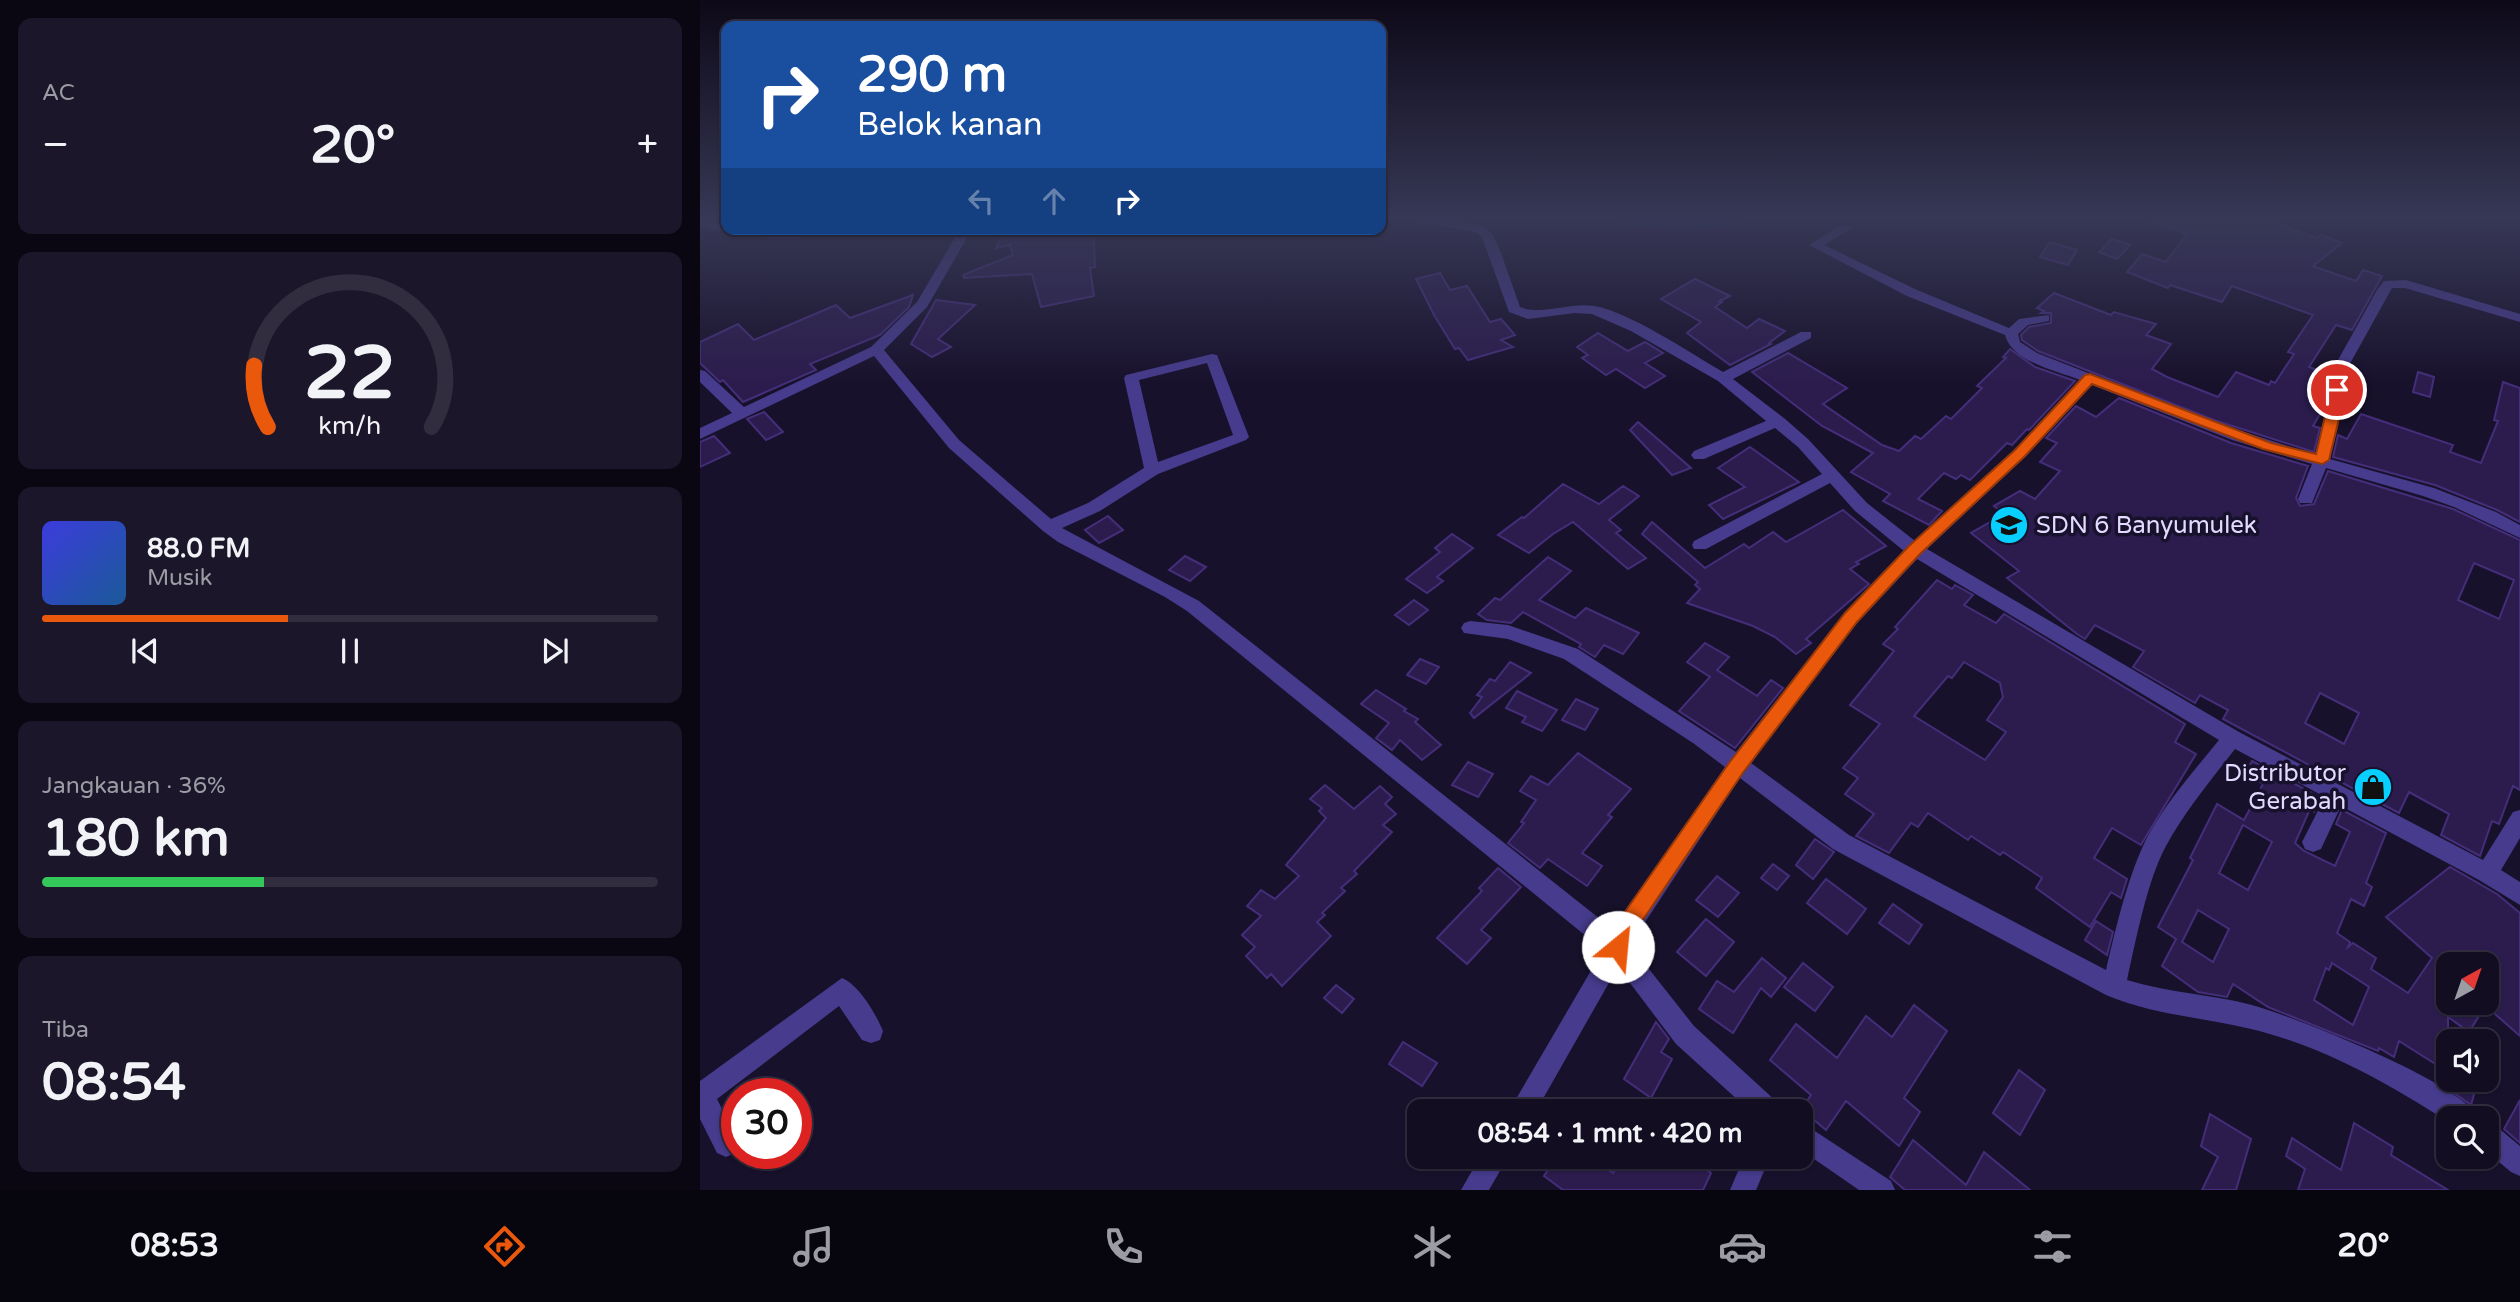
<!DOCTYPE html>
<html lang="id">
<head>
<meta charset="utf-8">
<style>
  body { margin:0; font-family:"Varela Round",sans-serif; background:#1b162a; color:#f1f3f6; height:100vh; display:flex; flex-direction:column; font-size:26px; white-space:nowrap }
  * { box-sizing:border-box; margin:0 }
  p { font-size:23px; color:#9c9ca5 }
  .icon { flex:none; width:38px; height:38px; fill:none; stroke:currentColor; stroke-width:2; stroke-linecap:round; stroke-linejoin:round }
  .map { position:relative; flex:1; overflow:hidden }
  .panel { display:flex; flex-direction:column; gap:18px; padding:18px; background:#0a0712; width:700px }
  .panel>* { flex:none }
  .banner { position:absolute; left:21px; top:21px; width:665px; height:214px; border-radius:14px; box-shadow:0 2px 5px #0004,0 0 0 2px #312d3f; background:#1a4fa0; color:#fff; overflow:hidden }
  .needle { width:46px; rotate:40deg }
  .fabs { position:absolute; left:1736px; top:952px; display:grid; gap:14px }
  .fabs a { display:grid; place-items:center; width:63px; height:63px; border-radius:14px; background:#120d21; box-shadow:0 2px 5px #0004,0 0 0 2px #312d3f; font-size:35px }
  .speed { position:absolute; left:21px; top:1078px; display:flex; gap:14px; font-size:35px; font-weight:700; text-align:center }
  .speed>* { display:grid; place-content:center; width:91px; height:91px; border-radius:50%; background:#120d21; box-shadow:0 2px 5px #0004,0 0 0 2px #312d3f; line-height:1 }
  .speed .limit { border:10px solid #d22; background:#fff; color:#111 }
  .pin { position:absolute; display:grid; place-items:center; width:60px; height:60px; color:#fff; margin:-30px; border:4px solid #fff; border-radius:50%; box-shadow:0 2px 7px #0007 }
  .me { position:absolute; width:77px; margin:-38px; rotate:28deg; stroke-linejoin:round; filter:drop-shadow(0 0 5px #0008) }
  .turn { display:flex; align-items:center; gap:24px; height:147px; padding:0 21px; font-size:32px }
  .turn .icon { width:91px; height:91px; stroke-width:2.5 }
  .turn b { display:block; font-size:49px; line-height:60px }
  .lanes { display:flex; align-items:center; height:66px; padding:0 21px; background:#0003; justify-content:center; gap:35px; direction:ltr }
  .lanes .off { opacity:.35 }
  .big { font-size:52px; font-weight:700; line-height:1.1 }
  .panel .widget { flex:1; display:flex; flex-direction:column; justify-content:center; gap:10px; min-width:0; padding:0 24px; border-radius:14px; background:#1b162a }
  .panel .dial { align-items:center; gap:0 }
  .dial svg { height:182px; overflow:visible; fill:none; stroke:#312d3f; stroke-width:7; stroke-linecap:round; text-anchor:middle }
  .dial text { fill:#f1f3f6; stroke:none }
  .song { display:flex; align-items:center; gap:21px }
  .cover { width:84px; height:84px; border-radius:10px; background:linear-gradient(135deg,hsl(240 70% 55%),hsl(210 70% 35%)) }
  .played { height:7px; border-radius:4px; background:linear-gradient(90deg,#ea580c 40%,#312d3f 40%) }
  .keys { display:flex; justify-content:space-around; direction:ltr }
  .heat { display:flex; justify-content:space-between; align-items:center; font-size:38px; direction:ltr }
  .charge { height:10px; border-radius:5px; background:linear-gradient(90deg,#34c759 36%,#312d3f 0) }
  .trip { position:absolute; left:707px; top:1099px; width:406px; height:70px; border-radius:14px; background:#120d21; box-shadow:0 2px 5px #0004,0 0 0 2px #312d3f; font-weight:700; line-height:70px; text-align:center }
  .menu { display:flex; height:112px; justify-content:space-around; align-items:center; background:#07050d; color:#9c9ca5 }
  .menu .icon { width:49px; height:49px }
  .menu .on { color:#ea580c }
  .menu b { font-size:32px; color:#f1f3f6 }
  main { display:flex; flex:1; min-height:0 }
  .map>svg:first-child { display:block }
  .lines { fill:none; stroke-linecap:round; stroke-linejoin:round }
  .river { fill:#0a1b4c; fill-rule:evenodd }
  .building { fill:#2b1c4d; stroke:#442e7a; stroke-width:2; fill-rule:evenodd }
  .street { fill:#463b8c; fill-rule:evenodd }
  .route { fill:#ea580c; stroke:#983908; stroke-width:2 }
  .labels { text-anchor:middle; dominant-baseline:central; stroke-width:7; stroke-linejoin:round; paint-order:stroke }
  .poi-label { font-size:24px; fill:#e3dbff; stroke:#18112c; text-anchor:start }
</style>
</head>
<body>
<main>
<section class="panel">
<div class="widget"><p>AC</p>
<div class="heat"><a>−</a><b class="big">20°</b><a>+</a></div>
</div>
<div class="widget dial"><svg viewBox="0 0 100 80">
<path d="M14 69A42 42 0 1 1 86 69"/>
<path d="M14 69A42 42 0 0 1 8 42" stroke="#ea580c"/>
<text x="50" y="56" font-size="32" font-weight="700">22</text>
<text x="50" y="72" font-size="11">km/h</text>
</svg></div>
<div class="widget">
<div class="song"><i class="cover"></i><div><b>88.0 FM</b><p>Musik</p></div></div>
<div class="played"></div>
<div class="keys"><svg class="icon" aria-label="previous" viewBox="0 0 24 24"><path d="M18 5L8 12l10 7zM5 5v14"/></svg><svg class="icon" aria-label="pause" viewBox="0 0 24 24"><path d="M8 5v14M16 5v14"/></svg><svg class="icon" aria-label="next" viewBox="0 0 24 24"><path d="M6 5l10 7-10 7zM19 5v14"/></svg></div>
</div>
<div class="widget"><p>Jangkauan · 36%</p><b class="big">180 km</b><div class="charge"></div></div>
<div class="widget"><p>Tiba</p><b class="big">08:54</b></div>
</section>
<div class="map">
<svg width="1820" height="1190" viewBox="0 0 1820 1190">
  <rect width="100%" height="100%" fill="#18112c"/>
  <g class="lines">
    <path class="river" d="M912,217H1046L1042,223C999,233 968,230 925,225L916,223Z"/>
  </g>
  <g class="building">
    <polygon points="1445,217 1516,217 1535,223 1544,217 1560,217 1617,238 1621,235 1642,243 1613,266 1621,269 1656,281 1663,270 1682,276 1652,330 1636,325 1609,367 1630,375 1628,388 1617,407 1623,409 1613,426 1620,428 1614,452 1514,420 1338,351 1322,340 1321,335 1329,327 1351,323 1351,313 1341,313 1344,311 1337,308 1354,293 1411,315 1414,312 1456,324 1446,335 1471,344 1452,369 1467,377 1518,397 1536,372 1569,385 1571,381 1575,383 1594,354 1588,352 1613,315 1532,286 1522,302 1470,285 1468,288 1427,272 1442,254 1466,262 1487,234 1445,219"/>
    <polygon points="305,229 393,229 395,267 390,268 394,296 341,307 332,274 264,278 263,275 313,255 310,245 296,248"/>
    <polygon points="1412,239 1430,245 1417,259 1399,252"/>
    <polygon points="1350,242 1377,250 1368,265 1340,257"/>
    <polygon points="740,273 750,290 767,286 790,322 801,319 815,335 801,340 813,347 768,360 759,348 755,349 734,315 716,279"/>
    <polygon points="995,279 1030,296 1019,301 1022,302 1015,307 1047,328 1059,319 1085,331 1069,343 1071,344 1030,365 987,333 1001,322 961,299"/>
    <polygon points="213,295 209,307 180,335 110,364 116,370 43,402 23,380 20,382 0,363 0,342 38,324 54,340 136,305 150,318"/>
    <polygon points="236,300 275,305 238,339 251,347 232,357 211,344"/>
    <polygon points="898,333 928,351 945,342 963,353 945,363 965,376 945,388 916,369 906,375 882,358 888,355 877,347"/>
    <polygon points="1310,349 1335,367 1375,381 1329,430 1327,429 1312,445 1307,443 1270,480 1261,475 1256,479 1244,473 1218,499 1242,511 1229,525 1183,501 1190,494 1151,472 1173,453 1122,426 1052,372 1088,353 1147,388 1123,404 1182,445 1199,451 1215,436 1221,439 1246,416 1251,419 1282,388 1277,386 1306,358 1303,357"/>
    <polygon points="1718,372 1734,377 1730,397 1713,392"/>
    <polygon points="1803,382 1820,388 1820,522 1797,510 1735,485 1633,457 1638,435 1647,439 1661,414 1753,445 1750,452 1781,463 1798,421 1794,420"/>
    <path d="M1419,398L1531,443L1608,466L1596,498L1600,506L1614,504L1628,471L1753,509L1820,540V790L1813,786L1799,824L1792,821L1780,856L1741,835L1749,814L1709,792L1699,813L1523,719L1528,710L1500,695L1495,703L1433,667L1444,651L1395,625L1385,639L1377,634L1307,578L1319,571L1271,533L1304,514L1294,506L1320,491L1335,499L1360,471L1340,462L1357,443L1346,438L1376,406L1396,417ZM1774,563L1814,580L1799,619L1758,600ZM1620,693L1659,713L1644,744L1605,723Z"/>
    <polygon points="64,412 83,432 66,440 47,419"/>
    <polygon points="938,422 991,468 972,475 930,430"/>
    <polygon points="14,436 30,453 0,467 0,442"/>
    <polygon points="1050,447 1099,482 1023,519 1009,505 1045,487 1018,468"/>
    <polygon points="863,484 899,504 923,486 939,496 909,520 921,530 916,533 946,558 928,569 873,522 853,534 829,553 798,535 822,517 824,518"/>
    <polygon points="1143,510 1186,546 1156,562 1159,564 1150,569 1169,584 1106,639 1111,643 1096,654 1075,637 1053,626 987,603 1000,589 995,585 998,582 942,534 952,522 1005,568 1044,544 1049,548 1073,532 1086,542"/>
    <polygon points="408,516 423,530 399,543 385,530"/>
    <polygon points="752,534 773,548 737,577 743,581 727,593 706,579 740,552 735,548"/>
    <polygon points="485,556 506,567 490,581 469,570"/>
    <polygon points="848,557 871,571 839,600 875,618 886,608 939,633 923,654 904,645 895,657 879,647 881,644 823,612 811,623 787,620 778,614 795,598 800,600"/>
    <path d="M1237,580L1252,589L1255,585L1273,595L1264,605L1296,623L1304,614L1485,724L1475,742L1496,754L1441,845L1412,828L1394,858L1427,879L1421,898L1411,892L1390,927L1336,888L1342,878L1303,852L1300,855L1271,836L1268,840L1228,813L1218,827L1211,823L1189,853L1156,836L1174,814L1145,794L1158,778L1143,768L1180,724L1150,705L1194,651L1183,644L1198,629L1195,627ZM1264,662L1300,683L1303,697L1287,720L1306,732L1285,760L1214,716L1248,676L1252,678Z"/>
    <polygon points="714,600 728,610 709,625 695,615"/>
    <polygon points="1005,643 1029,657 1017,670 1057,696 1071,680 1083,688 1035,748 979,711 1010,677 987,662"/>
    <polygon points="720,659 739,667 726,684 707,675"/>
    <polygon points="810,662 831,673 774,718 770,713 782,697 777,695 790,679 795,681"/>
    <polygon points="676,690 706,709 704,711 718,719 715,722 741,745 722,760 700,740 692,750 676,738 689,723 661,704"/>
    <polygon points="817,691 857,710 842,731 822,722 826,717 806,708"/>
    <polygon points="876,699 898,709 885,730 862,720"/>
    <polygon points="878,753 931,789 908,815 912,817 882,853 902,866 887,886 848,859 840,868 808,843 824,823 821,822 836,800 820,791 831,776 848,785"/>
    <path d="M1552,761L1621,798L1614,812L1610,809L1595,843L1604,851L1635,866L1650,832L1636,824L1642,810L1686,833L1666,883L1672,887L1664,906L1651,899L1637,933L1650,942L1648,947L1653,943L1676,958L1671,969L1708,993L1732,958L1686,917L1750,867L1797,894L1820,913V1036L1787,1007V1003L1769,1032L1748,1017V1072L1699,1041L1694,1057L1679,1048L1678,1051L1568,1007L1533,984L1527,997L1498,992L1462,966L1476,939L1458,927L1493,860L1490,858L1517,804L1544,820L1563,784L1545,774ZM1543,825L1572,842L1548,890L1519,873ZM1498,910L1529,929L1513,962L1482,942ZM1632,963L1669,987L1653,1025L1614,1000L1626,968L1629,970ZM1748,964H1787V1003H1748Z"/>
    <polygon points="768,762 793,774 778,797 752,785"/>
    <polygon points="625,785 654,809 680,786 692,797 685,804 696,814 683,825 692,832 654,871 657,874 641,888 645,891 622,913 625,915 617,922 631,936 582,986 571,974 567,978 546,956 555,947 542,935 561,916 547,906 561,890 575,899 599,876 586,865 626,818 619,811 622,808 610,799"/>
    <polygon points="1115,839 1134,852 1113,879 1096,865"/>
    <polygon points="1073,864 1089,876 1077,890 1061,878"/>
    <polygon points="798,868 821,887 781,930 791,938 767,964 737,938 782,891 779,888"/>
    <polygon points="1017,876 1039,893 1018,917 996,900"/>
    <polygon points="1126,879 1166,909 1147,934 1107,903"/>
    <polygon points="1193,904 1222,925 1209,944 1179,923"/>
    <polygon points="1006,919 1034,942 1006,976 977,952"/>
    <polygon points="1396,921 1413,932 1407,955 1385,940"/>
    <polygon points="1062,958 1086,978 1071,997 1061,988 1033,1033 999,1009 1017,981 1034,992"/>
    <polygon points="1103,963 1133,987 1115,1011 1084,987"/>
    <polygon points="636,985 654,999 642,1013 624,998"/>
    <polygon points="1214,1005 1247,1031 1204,1098 1220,1112 1199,1146 1146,1101 1126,1130 1101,1109 1111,1095 1070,1060 1096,1024 1137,1058 1166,1016 1192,1037"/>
    <polygon points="956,1022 969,1039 961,1052 972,1059 951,1098 924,1079"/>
    <polygon points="703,1042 737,1063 722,1086 689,1064"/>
    <polygon points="1319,1070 1345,1090 1320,1135 1293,1113"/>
    <polygon points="1741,1080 1778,1080 1771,1105 1740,1083"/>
    <polygon points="1820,1100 1820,1143 1804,1129"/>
    <polygon points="1510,1114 1551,1139 1536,1190 1502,1190 1518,1157 1501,1146"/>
    <polygon points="1654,1123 1693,1147 1691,1155 1748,1190 1598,1190 1605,1169 1586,1156 1592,1138 1641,1170"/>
    <polygon points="1213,1140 1266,1185 1284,1152 1330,1190 1205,1190 1190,1177"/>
    <polygon points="856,1157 890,1157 913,1173 923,1157 988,1157 1011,1173 1003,1190 863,1190 844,1176"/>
  </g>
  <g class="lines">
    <g class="street">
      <path d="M708,217H731L784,226L793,235L801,253L820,307C842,316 869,302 894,306C928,311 992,354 1023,372L1101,332H1111V338L1033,379L1084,418L1108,439L1167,503L1215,541L1315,449L1380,380C1357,371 1312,362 1305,335L1207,296L1109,245L1142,225L1152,228L1124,245L1217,290L1309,328L1319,319L1349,315V321L1328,325L1318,334L1320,342L1337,353L1513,422L1616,455L1628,406L1633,369L1677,290L1684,281L1706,280L1820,314V322L1705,288H1692L1647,369L1642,406L1630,459L1734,488L1796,512L1820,525V538L1754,507L1723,496L1626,468L1612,503H1600L1598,499L1612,464L1532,440L1392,385L1325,457L1227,549L1539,732L1783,860L1813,812L1820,810V838L1801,870L1820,882V905L1779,880L1641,806L1621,849L1613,852L1605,849L1602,842L1625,797L1535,749C1511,780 1485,811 1466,846C1447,881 1436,940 1427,980C1468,993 1511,994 1552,1005C1593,1016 1765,1084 1778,1118H1748V1122C1688,1083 1622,1046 1551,1029C1502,1017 1453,1015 1406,995L1133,849L1040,778L930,945L994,1026L1077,1102L1081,1111H1050L976,1044L918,967L836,1111H809L903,950L487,611L465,597L358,542L343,531L249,448L174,356L0,439V428L32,413L0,382V370L5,371L44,407L171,347L217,302L260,229H272L227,307L184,350L259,440L351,519L388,503L444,468L424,378L426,375L512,354L517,355L549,437L546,440L458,474L400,511L362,528L499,601L914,930L1025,767L993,743L864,659L808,639L764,633L761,628L764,623L770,621L808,625L878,649L1036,752L1145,613L1204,551L1155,511L1130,483L1006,549H994L992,545L994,541L1122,474L1098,447L1075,428L1004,459H994L991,455L994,451L1066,421L1018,381L931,331L892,314L875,313L828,319L809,312L782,237L776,232L714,221ZM507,363L533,435L458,462L439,380ZM1217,559L1519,740C1494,771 1467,801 1448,836C1429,871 1415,931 1406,970L1149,835L1051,763L1157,623Z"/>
      <path d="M0,218L26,225V229H130C103,248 30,235 0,226Z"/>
      <path d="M142,978C159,985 176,1014 183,1031L180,1040L171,1043L162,1040L139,1006L17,1099L37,1139L35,1153L26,1157L17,1153L0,1119V1081Z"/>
      <polygon points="1101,1122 1191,1181 1195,1190 1159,1190 1101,1150"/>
      <polygon points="1787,1122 1796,1126 1820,1146 1820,1176 1811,1172 1787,1152"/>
      <polygon points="780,1157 808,1157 789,1190 761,1190"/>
      <polygon points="1044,1157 1070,1157 1056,1190 1030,1190"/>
    </g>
  </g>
  <linearGradient id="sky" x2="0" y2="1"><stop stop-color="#0d0918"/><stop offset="0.57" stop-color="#373856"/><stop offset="1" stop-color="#373856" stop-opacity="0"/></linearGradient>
  <rect width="1820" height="383" fill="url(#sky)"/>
  <polygon class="route" points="1390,374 1571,443 1616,454 1632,387 1637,386 1643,390 1642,406 1629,460 1622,464 1563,449 1392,384 1325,456 1220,554 1157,622 1042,774 936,930 925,954 918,957 910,954 907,947 922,916 1029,763 1145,613 1209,546 1315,450 1385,375"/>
  <defs>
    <g id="school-disc" transform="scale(2.0125)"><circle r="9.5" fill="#07cfff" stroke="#18112c"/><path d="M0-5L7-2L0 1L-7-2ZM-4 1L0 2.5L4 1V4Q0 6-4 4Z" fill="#111"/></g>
    <g id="shop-disc" transform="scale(2.0125)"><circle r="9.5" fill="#07cfff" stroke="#18112c"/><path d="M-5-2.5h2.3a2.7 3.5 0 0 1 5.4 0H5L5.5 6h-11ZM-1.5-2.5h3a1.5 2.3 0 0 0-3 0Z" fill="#111"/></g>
  </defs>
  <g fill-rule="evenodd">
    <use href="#school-disc" x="1309" y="525"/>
    <use href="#shop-disc" x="1673" y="787"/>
  </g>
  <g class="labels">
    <g class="poi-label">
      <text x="1336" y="525">SDN 6 Banyumulek</text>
      <text x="1646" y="773" text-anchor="end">Distributor<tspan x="1646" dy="28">Gerabah</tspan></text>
    </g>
  </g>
</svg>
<div class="fabs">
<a><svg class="needle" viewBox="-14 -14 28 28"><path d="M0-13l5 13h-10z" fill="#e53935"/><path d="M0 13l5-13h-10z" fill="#9c9ca5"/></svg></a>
<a><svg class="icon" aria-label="sound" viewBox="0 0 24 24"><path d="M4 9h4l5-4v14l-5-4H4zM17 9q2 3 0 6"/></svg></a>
<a><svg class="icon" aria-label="search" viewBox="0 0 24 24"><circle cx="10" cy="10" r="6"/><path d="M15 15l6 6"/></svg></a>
</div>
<div class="speed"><div class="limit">30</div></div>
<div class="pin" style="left:1637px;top:390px;background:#d93025"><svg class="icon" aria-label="arrive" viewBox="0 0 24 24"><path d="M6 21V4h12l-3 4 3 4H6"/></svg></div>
<svg class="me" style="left:918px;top:947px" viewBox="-20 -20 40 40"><circle r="19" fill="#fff"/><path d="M0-13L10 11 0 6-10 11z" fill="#ea580c"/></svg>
<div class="trip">08:54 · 1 mnt · 420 m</div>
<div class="banner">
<div class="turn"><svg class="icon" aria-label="right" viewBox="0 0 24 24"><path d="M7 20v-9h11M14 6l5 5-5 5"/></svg><div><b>290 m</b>Belok kanan</div></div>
<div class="lanes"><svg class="icon off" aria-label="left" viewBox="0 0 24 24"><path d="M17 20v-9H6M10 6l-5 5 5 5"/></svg><svg class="icon off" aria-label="ahead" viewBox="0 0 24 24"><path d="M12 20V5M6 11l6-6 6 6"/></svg><svg class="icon" aria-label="right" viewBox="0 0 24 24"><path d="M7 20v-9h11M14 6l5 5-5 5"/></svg></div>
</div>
</div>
</main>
<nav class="menu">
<b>08:53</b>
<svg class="icon on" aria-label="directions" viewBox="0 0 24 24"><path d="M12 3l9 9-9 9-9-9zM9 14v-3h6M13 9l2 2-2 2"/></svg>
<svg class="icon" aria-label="music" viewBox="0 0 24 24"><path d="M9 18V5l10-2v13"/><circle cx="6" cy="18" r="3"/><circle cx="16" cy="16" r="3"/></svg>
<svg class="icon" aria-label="phone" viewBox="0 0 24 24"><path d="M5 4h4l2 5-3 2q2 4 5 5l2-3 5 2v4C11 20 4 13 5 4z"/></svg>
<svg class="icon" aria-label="climate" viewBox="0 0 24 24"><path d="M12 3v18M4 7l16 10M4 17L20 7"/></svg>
<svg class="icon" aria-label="car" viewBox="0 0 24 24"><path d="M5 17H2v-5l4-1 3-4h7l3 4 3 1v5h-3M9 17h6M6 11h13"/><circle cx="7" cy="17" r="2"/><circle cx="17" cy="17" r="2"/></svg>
<svg class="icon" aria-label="filters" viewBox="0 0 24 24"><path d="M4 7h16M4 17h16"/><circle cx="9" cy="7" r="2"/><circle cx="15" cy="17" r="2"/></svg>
<b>20°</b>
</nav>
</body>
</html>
